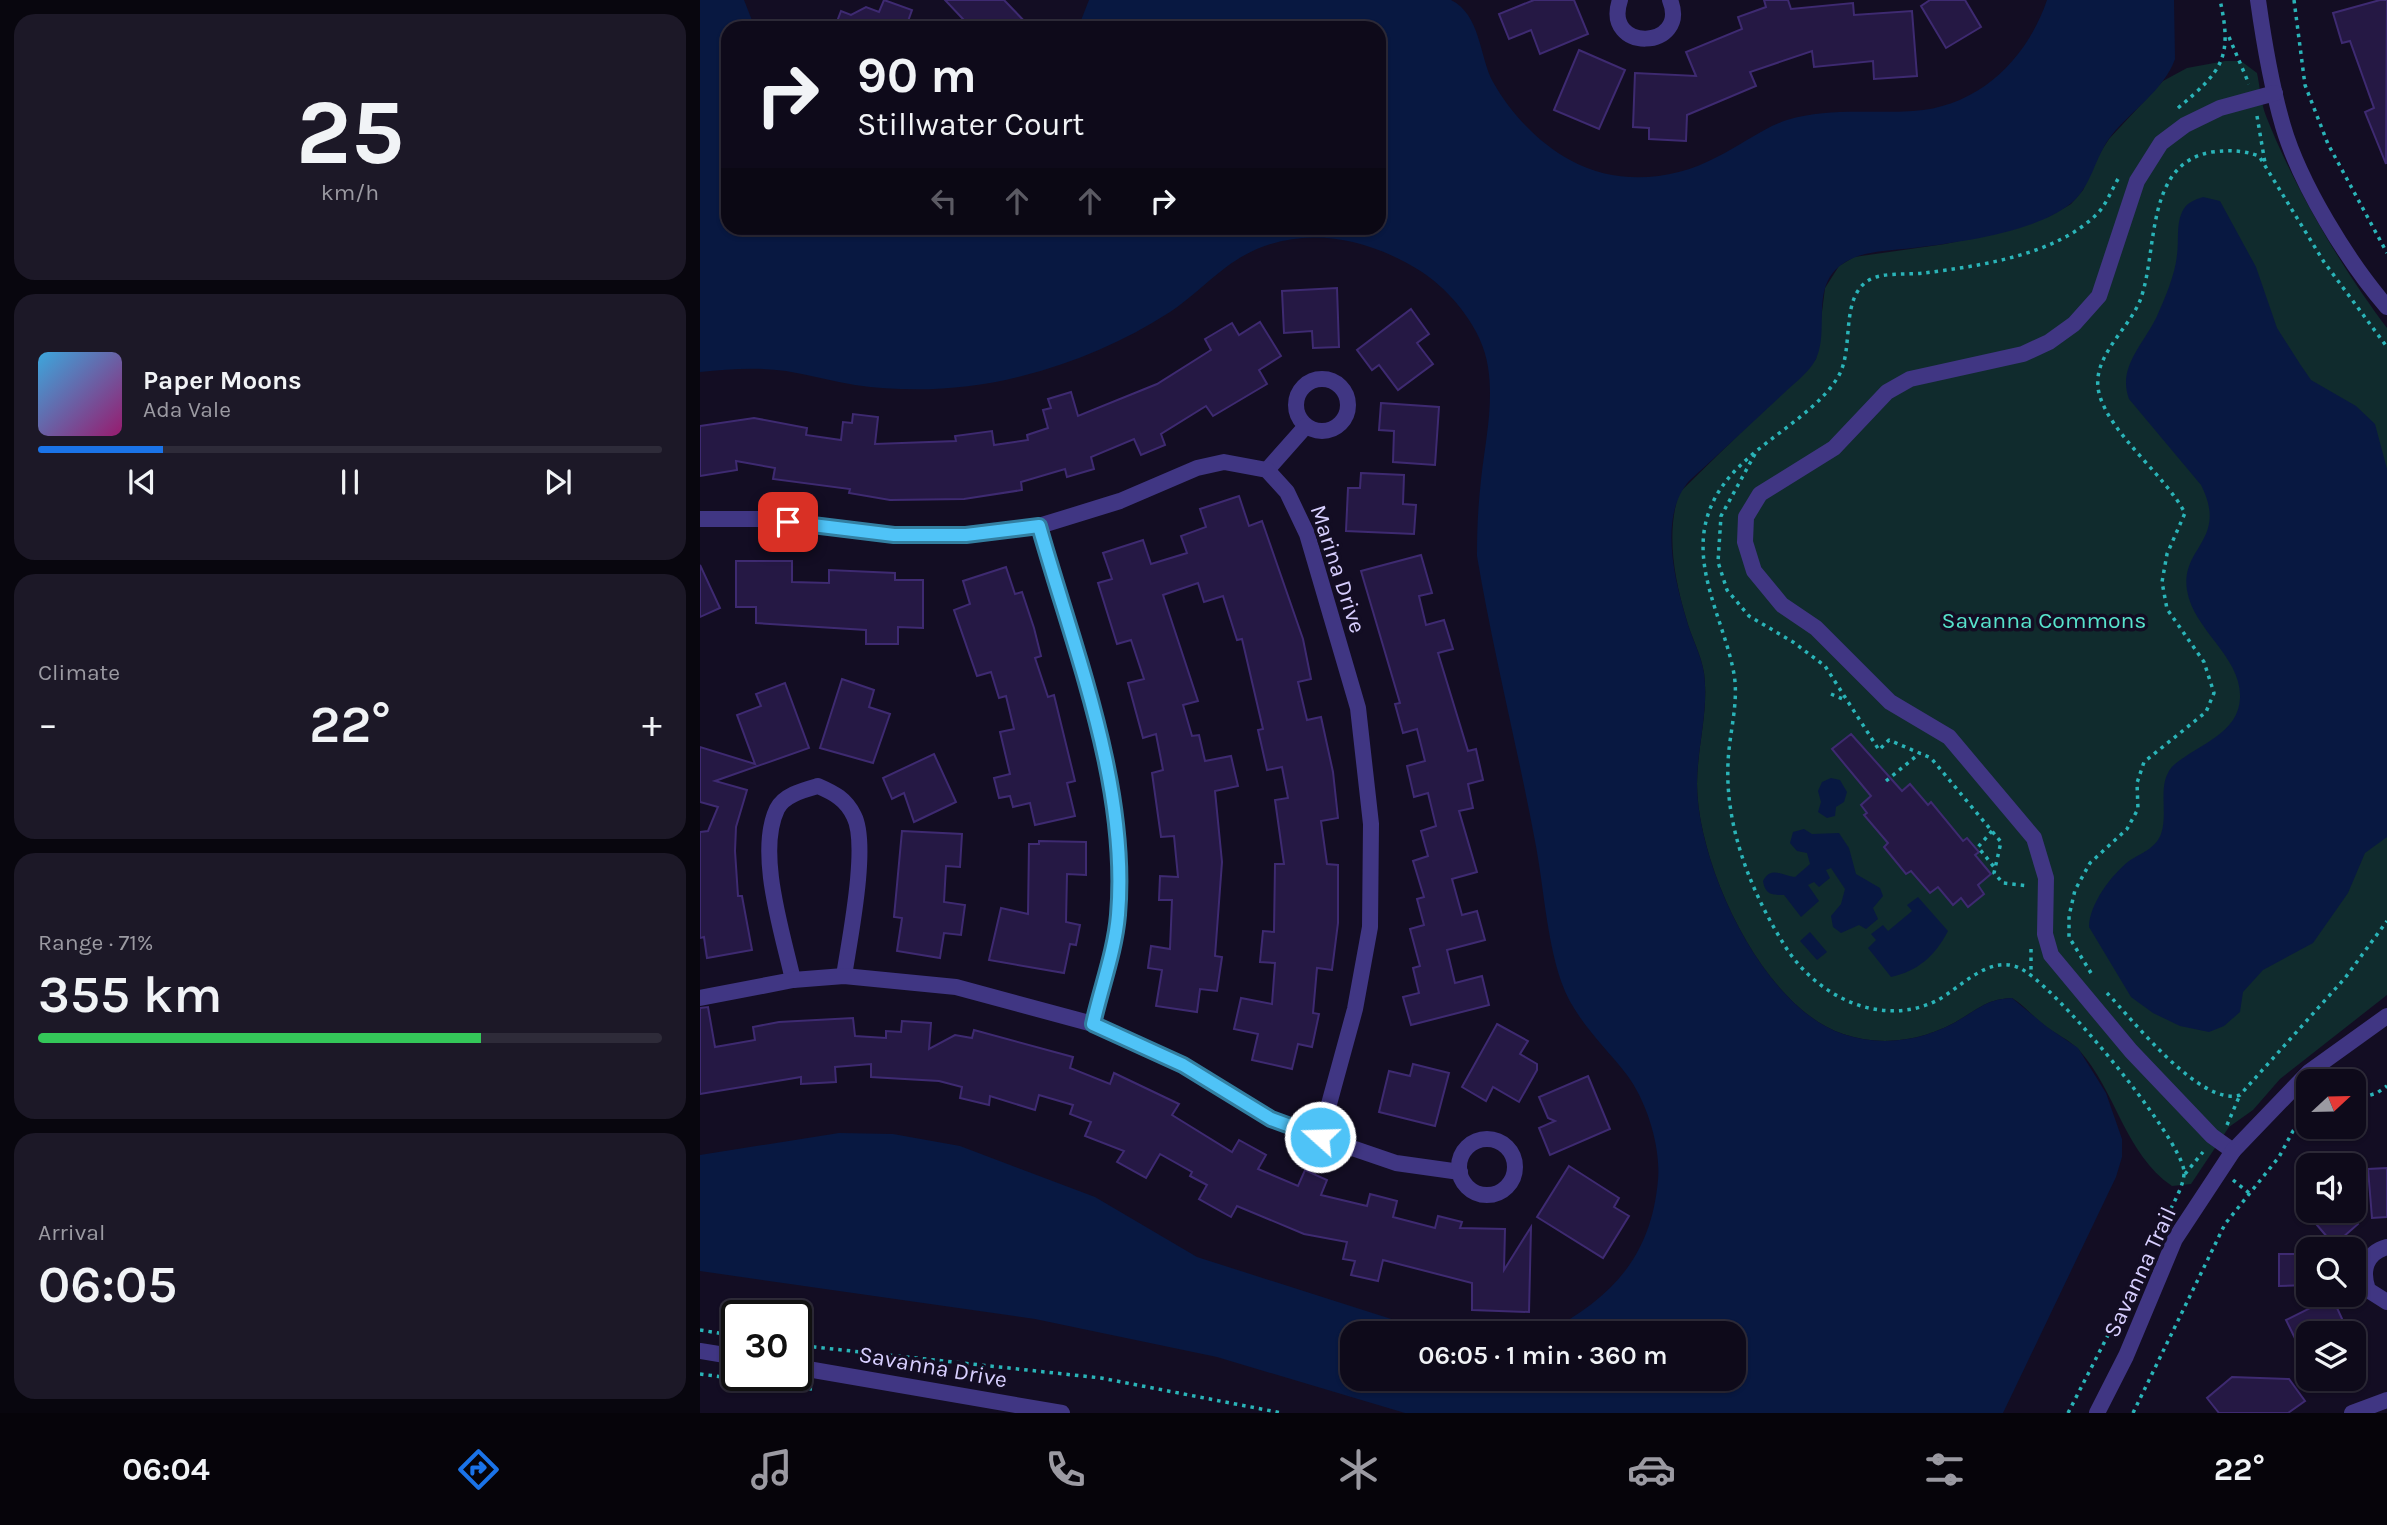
<!DOCTYPE html>
<html lang="en">
<head>
<meta charset="utf-8">
<style>
  body { margin:0; font-family:Karla,sans-serif; background:#1c1827; color:#f1f3f6; height:100vh; display:flex; flex-direction:column; font-size:26px; white-space:nowrap }
  * { box-sizing:border-box; margin:0 }
  p { font-size:23px; color:#9b9aa2 }
  .icon { flex:none; width:38px; height:38px; fill:none; stroke:currentColor; stroke-width:2; stroke-linecap:round; stroke-linejoin:round }
  .map { position:relative; flex:1; overflow:hidden }
  .panel { display:flex; flex-direction:column; gap:14px; padding:14px; background:#08060e; width:700px }
  .panel>* { flex:none }
  .hud { position:absolute; left:21px; top:21px; width:665px; height:214px; border-radius:21px; box-shadow:0 2px 5px #0004,0 0 0 2px #2e2b39; background:#0e0a1a; color:#f1f3f6; overflow:hidden }
  .needle { width:46px; rotate:68deg }
  .buttons { position:absolute; left:1596px; top:1069px; display:grid; gap:14px }
  .buttons a { display:grid; place-items:center; width:70px; height:70px; border-radius:14px; background:#0e0a1a; box-shadow:0 2px 5px #0004,0 0 0 2px #2e2b39; font-size:35px }
  .speed { position:absolute; left:21px; top:1300px; display:flex; gap:14px; font-size:35px; font-weight:700; text-align:center }
  .speed>* { display:grid; place-content:center; width:91px; height:91px; border-radius:50%; background:#0e0a1a; box-shadow:0 2px 5px #0004,0 0 0 2px #2e2b39; line-height:1 }
  .speed .limit { border:4px solid #111; border-radius:10px; background:#fff; color:#111 }
  .pin { position:absolute; display:grid; place-items:center; width:60px; height:60px; color:#fff; margin:-30px; border-radius:14px; box-shadow:0 4px 10px #0006 }
  .me { position:absolute; width:77px; margin:-38px; rotate:290deg; stroke-linejoin:round; filter:drop-shadow(0 0 5px #0008) }
  .turn { display:flex; align-items:center; gap:24px; height:147px; padding:0 21px; font-size:32px }
  .turn .icon { width:91px; height:91px; stroke-width:2.5 }
  .turn b { display:block; font-size:49px; line-height:60px }
  .lanes { display:flex; align-items:center; height:66px; padding:0 21px; background:#0003; justify-content:center; gap:35px; direction:ltr }
  .lanes .off { opacity:.35 }
  .big { font-size:52px; font-weight:600; line-height:1.1 }
  .panel .tile { flex:1; display:flex; flex-direction:column; justify-content:center; gap:10px; min-width:0; padding:0 24px; border-radius:21px; background:#1c1827 }
  .panel .dial { align-items:center; gap:0 }
  .dial b { font-size:91px; line-height:1 }
  .song { display:flex; align-items:center; gap:21px }
  .cover { width:84px; height:84px; border-radius:10px; background:linear-gradient(135deg,hsl(200 70% 55%),hsl(320 70% 35%)) }
  .played { height:7px; border-radius:4px; background:linear-gradient(90deg,#1a73e8 20%,#2e2b39 20%) }
  .keys { display:flex; justify-content:space-around; direction:ltr }
  .heat { display:flex; justify-content:space-between; align-items:center; font-size:38px; direction:ltr }
  .charge { height:10px; border-radius:5px; background:linear-gradient(90deg,#34c759 71%,#2e2b39 0) }
  .trip { position:absolute; left:640px; top:1321px; width:406px; height:70px; border-radius:21px; background:#0e0a1a; box-shadow:0 2px 5px #0004,0 0 0 2px #2e2b39; font-weight:600; line-height:70px; text-align:center }
  .tabs { display:flex; height:112px; justify-content:space-around; align-items:center; background:#06040a; color:#9b9aa2 }
  .tabs .icon { width:49px; height:49px }
  .tabs .current { color:#1a73e8 }
  .tabs b { font-size:32px; color:#f1f3f6 }
  main { display:flex; flex:1; min-height:0 }
  .map>svg:first-child { display:block }
  .green { fill:#102b2d }
  .water { fill:#081841 }
  .building { fill:#251844; stroke:#3e2a71; stroke-width:2 }
  .lines { fill:none; stroke-linecap:round; stroke-linejoin:round }
  .path { stroke:#2ab4b8; stroke-width:3.5; stroke-dasharray:3.5 5; stroke-linecap:butt }
  .minor { stroke:#403683; stroke-width:16 }
  .route-casing { stroke:#337fa1; stroke-width:18 }
  .route { stroke:#4fc3f7; stroke-width:12 }
  .labels { text-anchor:middle; dominant-baseline:central; stroke-width:7; stroke-linejoin:round; paint-order:stroke }
  .street-label { font-size:23px; fill:#d8cfff; stroke:#130d23 }
  .park-label { font-size:23px; fill:#57e3cc; stroke:#130d23 }
</style>
</head>
<body>
<main>
<section class="panel">
<div class="tile dial"><b>25</b><p>km/h</p></div>
<div class="tile">
<div class="song"><i class="cover"></i><div><b>Paper Moons</b><p>Ada Vale</p></div></div>
<div class="played"></div>
<div class="keys"><svg class="icon" aria-label="previous" viewBox="0 0 24 24"><path d="M18 5L8 12l10 7zM5 5v14"/></svg><svg class="icon" aria-label="pause" viewBox="0 0 24 24"><path d="M8 5v14M16 5v14"/></svg><svg class="icon" aria-label="next" viewBox="0 0 24 24"><path d="M6 5l10 7-10 7zM19 5v14"/></svg></div>
</div>
<div class="tile"><p>Climate</p>
<div class="heat"><a>−</a><b class="big">22°</b><a>+</a></div>
</div>
<div class="tile"><p>Range · 71%</p><b class="big">355 km</b><div class="charge"></div></div>
<div class="tile"><p>Arrival</p><b class="big">06:05</b></div>
</section>
<div class="map">
<svg width="1687" height="1413" viewBox="0 0 1687 1413">
  <rect width="100%" height="100%" fill="#130d23"/>
  <path class="green" d="M1525,61H1541L1557,73C1560,87 1561,103 1566,116C1594,187 1641,267 1687,328V995L1580,1079L1553,1110L1529,1127L1491,1184L1472,1186C1425,1154 1416,1091 1379,1050C1370,1040 1355,1034 1344,1025C1333,1017 1324,1005 1312,998C1290,999 1282,1006 1264,1017C1228,1040 1184,1048 1143,1034C1062,1007 997,864 997,784C997,748 1009,710 1004,673C1001,654 991,637 986,618C974,578 966,533 979,493L1116,359L1125,288L1139,266L1154,257L1245,244L1305,231L1350,216L1371,204L1383,190L1398,156L1409,139L1463,81L1487,68Z"/>
  <g class="water">
    <path d="M0,0H44L55,28H28V228H679V28H378L389,0H751C781,15 779,56 793,82C811,114 839,143 870,160C917,186 972,181 1017,157C1040,146 1063,128 1087,120C1129,107 1171,114 1213,111C1279,107 1327,59 1347,0H1474L1475,59C1464,90 1431,111 1411,136C1395,156 1391,189 1370,204C1333,233 1259,242 1213,248C1189,251 1161,250 1141,265C1110,288 1130,330 1116,359C1109,373 1093,384 1083,394C1052,423 1021,452 989,481C959,516 974,577 986,618C991,637 1001,654 1004,673C1009,710 997,748 997,784C997,864 1062,1007 1143,1034C1184,1048 1228,1040 1264,1017C1282,1006 1290,999 1312,998L1347,1027L1378,1048L1406,1093L1422,1139V1157L1416,1177L1303,1413H705L517,1357L335,1319L0,1271V1155L139,1133L193,1134L260,1146L395,1197L497,1257L735,1333L653,1334V1379H1034V1334L846,1333C911,1298 951,1258 958,1180C961,1147 947,1102 927,1075C904,1045 874,1019 861,981C846,936 844,887 835,841C817,745 793,651 777,556C777,530 778,506 781,480C785,443 794,405 788,367C783,330 752,292 722,272C661,233 586,221 525,268C506,282 490,299 470,312C425,341 374,363 322,376C268,390 211,393 155,385C132,381 109,375 86,371C57,367 29,369 0,372Z"/>
    <path d="M1503,197L1520,201L1556,267L1577,328L1600,364L1611,380L1656,406L1675,424L1687,469V837L1665,853L1648,893L1613,943L1563,970L1543,992L1540,1012L1524,1026L1509,1032L1480,1026L1453,1013L1431,997L1389,927C1389,905 1411,875 1429,861C1441,853 1455,849 1461,834C1469,812 1455,781 1475,764C1498,745 1539,733 1540,698C1542,657 1493,630 1487,590C1480,547 1529,540 1501,485L1429,399C1417,367 1444,344 1457,316C1465,298 1475,275 1477,255C1479,241 1476,225 1482,212C1486,203 1494,200 1503,197Z"/>
    <polygon points="1131,778 1140,780 1147,792 1144,802 1136,807 1135,816 1127,818 1118,812 1121,802 1118,791 1122,782"/>
    <path d="M1104,829L1112,834L1139,833L1149,848L1156,874L1180,888L1183,896L1173,908L1178,919L1166,929L1159,925L1141,933L1133,927L1131,916L1141,904L1145,889L1131,868L1126,870L1130,878L1119,887L1114,882L1108,885L1119,901L1101,917L1084,895C1073,895 1065,895 1063,881C1071,865 1082,876 1095,877L1110,864L1107,853L1097,851L1090,843L1093,832Z"/>
    <path d="M1218,897L1248,931C1235,956 1218,971 1191,977L1168,948L1176,940L1171,934L1183,925L1188,931L1212,911L1207,905Z"/>
    <polygon points="1110,932 1127,952 1117,960 1100,941"/>
  </g>
  <g class="building">
    <polygon points="184,0 212,10 207,24 215,28 129,28 136,24 141,11 151,15 166,7 179,12"/>
    <polygon points="245,0 304,0 331,28 253,28 263,19"/>
    <polygon points="834,0 874,0 888,34 840,54 831,30 809,39 799,14"/>
    <polygon points="1064,0 1088,0 1091,9 1153,3 1154,15 1212,11 1217,76 1174,79 1173,61 1114,67 1112,51 1050,72 1056,86 987,115 986,141 949,139 949,128 933,127 935,73 996,76 986,52 1042,29 1038,17 1066,7"/>
    <polygon points="1230,0 1265,0 1281,27 1246,48 1221,6"/>
    <polygon points="1680,0 1687,0 1686,164 1665,112 1674,108 1650,41 1642,43 1633,13"/>
    <polygon points="879,50 925,70 899,129 854,110"/>
    <polygon points="637,288 639,347 613,348 612,331 584,333 582,291"/>
    <polygon points="711,309 729,334 717,343 733,364 698,390 679,365 672,370 657,350"/>
    <polygon points="560,322 581,356 559,370 567,384 513,416 506,406 461,434 465,445 441,455 434,439 391,457 394,469 367,477 365,469 321,482 322,490 264,499 190,500 149,493 150,489 73,479 75,468 36,461 37,470 0,476 0,426 54,418 107,428 106,435 141,440 143,422 152,423 153,414 178,417 175,444 256,441 255,436 292,431 294,445 328,440 327,435 348,428 343,410 351,408 348,399 371,392 378,416 457,384 511,350 505,339 532,323 539,335"/>
    <polygon points="681,403 739,407 735,465 693,462 694,431 679,430"/>
    <polygon points="661,473 704,475 703,504 716,505 714,534 646,531 648,488 660,488"/>
    <polygon points="539,496 549,526 562,521 603,639 611,679 598,682 607,720 621,717 633,772 638,818 621,821 627,864 638,865 638,923 632,970 617,968 613,1013 619,1014 612,1047 598,1044 592,1069 552,1060 558,1034 534,1029 541,998 572,1004 575,963 560,962 563,931 574,932 575,864 584,864 575,800 588,798 582,767 567,770 558,730 563,729 542,639 537,640 523,596 504,602 498,583 463,595 498,701 483,705 492,736 499,735 505,761 531,756 538,786 515,791 522,862 515,956 522,957 517,991 500,989 497,1012 456,1006 462,970 448,968 451,946 470,949 472,900 459,900 460,876 478,877 474,836 461,837 452,773 463,770 456,734 443,738 428,683 444,679 431,640 417,644 398,583 412,579 403,553 443,540 451,564 487,553 481,536 506,527 500,509"/>
    <polygon points="721,555 732,593 719,596 726,625 744,620 753,649 738,653 768,751 776,749 783,780 768,784 773,808 759,811 777,872 752,879 762,915 777,911 785,940 747,950 755,983 782,976 789,1005 711,1025 703,997 719,993 713,968 720,966 710,929 724,925 717,899 724,897 713,861 728,856 721,831 736,826 728,793 714,797 707,766 725,761 717,729 703,733 695,704 700,703 661,571"/>
    <polygon points="36,561 92,561 92,582 129,583 129,570 195,573 195,580 223,580 223,628 198,627 198,644 166,644 166,630 56,623 56,607 36,607"/>
    <polygon points="0,565 20,608 0,617"/>
    <polygon points="306,567 315,594 322,592 334,628 341,656 335,658 348,697 354,695 375,781 367,783 375,816 335,825 330,803 313,807 310,796 299,798 294,778 310,774 300,732 314,729 306,696 299,698 291,672 277,676 254,610 270,604 263,581"/>
    <polygon points="142,679 174,690 169,707 190,714 173,763 120,748"/>
    <polygon points="85,683 109,748 15,781 47,790 36,827 35,851 38,896 42,896 52,950 7,958 4,937 0,938 0,832 8,831 18,807 0,802 0,747 55,764 37,715 61,706 56,694"/>
    <polygon points="1151,734 1202,791 1210,784 1228,805 1231,802 1263,841 1267,838 1279,852 1275,855 1291,874 1278,885 1284,894 1268,907 1261,898 1253,905 1238,887 1230,893 1211,871 1206,874 1184,847 1188,843 1164,815 1167,813 1161,805 1171,796 1132,749"/>
    <polygon points="234,754 256,802 214,822 204,793 192,799 183,778"/>
    <polygon points="202,831 262,834 260,867 246,866 244,902 265,905 261,935 244,933 240,958 197,951 202,918 194,917"/>
    <polygon points="339,841 386,842 386,875 367,874 366,922 380,925 376,945 370,944 364,973 289,960 301,908 328,914 329,844 339,844"/>
    <polygon points="8,1007 15,1047 55,1040 53,1027 79,1022 153,1018 155,1036 186,1038 186,1031 201,1032 202,1021 231,1023 229,1049 255,1035 272,1038 274,1030 373,1057 370,1068 410,1084 414,1073 479,1104 472,1115 532,1152 539,1140 566,1155 558,1169 598,1186 605,1170 627,1180 621,1195 667,1206 670,1194 697,1201 693,1217 735,1228 738,1216 762,1222 760,1228 805,1229 804,1270 831,1227 829,1312 772,1310 772,1283 683,1260 678,1281 651,1275 655,1261 643,1259 647,1242 604,1234 537,1206 531,1217 499,1199 507,1185 490,1176 492,1172 460,1154 446,1178 417,1162 424,1151 385,1136 391,1122 370,1114 373,1105 339,1095 335,1110 290,1096 289,1105 260,1098 262,1087 239,1081 171,1077 171,1064 135,1067 136,1082 101,1084 101,1077 0,1094 0,1008"/>
    <polygon points="797,1024 828,1041 820,1054 837,1064 837,1070 819,1102 793,1087 786,1101 762,1087"/>
    <polygon points="713,1064 749,1073 735,1126 679,1112 689,1071 710,1076"/>
    <polygon points="888,1076 910,1129 850,1155 839,1128 855,1121 848,1118 839,1097"/>
    <polygon points="869,1166 919,1198 914,1207 929,1216 903,1258 837,1217"/>
    <polygon points="1687,1168 1687,1217 1672,1218 1668,1169"/>
    <polygon points="1605,1211 1647,1211 1658,1224 1634,1245"/>
    <polygon points="1579,1254 1608,1254 1608,1285 1579,1286"/>
    <polygon points="1632,1297 1649,1334 1608,1334 1608,1365 1586,1320"/>
    <polygon points="1532,1377 1589,1379 1605,1401 1588,1413 1519,1413 1507,1398"/>
  </g>
  <g class="lines">
    <g class="path">
      <polyline points="1594,0 1605,85 1628,144 1687,253"/>
      <polyline points="1529,37 1549,84"/>
      <path d="M1478,108C1522,71 1533,58 1520,0"/>
      <polyline points="1557,116 1565,163"/>
      <path d="M1418,179C1411,191 1406,205 1397,214C1356,255 1280,266 1224,273C1207,275 1183,272 1169,280C1139,298 1155,349 1138,377C1110,423 1038,449 1013,502C985,560 1024,618 1034,674C1039,703 1029,734 1028,763C1025,827 1051,892 1085,946C1116,996 1181,1029 1238,1000C1261,987 1288,956 1317,967C1350,978 1480,1136 1484,1171C1485,1184 1473,1204 1467,1216"/>
      <polyline points="1055,454 1021,516 1018,562 1027,590 1049,616 1093,642 1125,666 1179,750 1189,740 1231,758 1301,842 1294,873 1303,883 1329,886"/>
      <polyline points="1131,694 1145,700"/>
      <polyline points="1186,781 1220,753"/>
      <polyline points="1292,831 1278,847 1294,867"/>
      <polyline points="1331,949 1331,973"/>
      <path d="M1391,973L1369,937V916L1375,890L1390,863L1427,829L1438,809L1437,783L1444,762L1506,712L1514,693L1504,662L1467,609L1462,582L1467,554L1485,513C1464,474 1409,433 1399,393C1390,357 1430,329 1441,298C1458,249 1445,163 1512,152C1530,150 1542,150 1559,156L1624,262L1687,347"/>
      <path d="M1407,993C1433,1020 1500,1107 1540,1095L1645,978L1687,921"/>
      <polyline points="1654,1100 1677,1093 1687,1086"/>
      <polyline points="1527,1125 1539,1097"/>
      <polyline points="1485,1174 1503,1152"/>
      <polyline points="1533,1180 1549,1193"/>
      <polyline points="0,1330 37,1336"/>
      <polyline points="96,1345 401,1378 582,1413"/>
      <polyline points="0,1374 112,1389"/>
      <polyline points="1368,1413 1443,1267"/>
      <polyline points="1433,1413 1525,1224 1579,1157 1593,1131 1608,1120"/>
    </g>
    <g class="minor">
      <path d="M920,0C902,53 990,50 970,0"/>
      <path d="M1558,0C1564,43 1571,85 1583,126C1600,184 1648,262 1687,307"/>
      <circle cx="622" cy="405" r="26"/>
      <polyline points="567,470 606,426"/>
      <polyline points="0,519 62,519 194,535 266,535 339,526 420,501 497,468 524,462 567,470 587,492 607,534 658,708 671,824 670,927 655,1009 620,1137"/>
      <path d="M339,526C374,649 429,785 418,915C415,951 401,988 393,1024"/>
      <path d="M93,980C83,934 56,853 77,809C84,795 104,790 118,786C134,793 146,799 154,816C169,845 149,942 144,976"/>
      <polyline points="0,998 93,980 144,976 256,987 393,1024 483,1065 571,1119 620,1137 696,1163 760,1172"/>
      <circle cx="787" cy="1167" r="28"/>
      <polyline points="1533,1151 1512,1136 1431,1051 1351,955 1345,934 1346,878 1334,838 1249,737 1190,702 1116,628 1082,605 1054,571 1045,542 1046,517 1060,494 1134,448 1187,392 1210,379 1323,354 1349,342 1374,324 1399,296 1437,181 1461,143 1485,125 1520,108 1575,93"/>
      <path d="M1687,1247C1666,1253 1661,1270 1668,1290L1687,1302"/>
      <polyline points="0,1351 37,1357"/>
      <polyline points="96,1367 362,1413"/>
      <polyline points="1397,1413 1426,1356 1475,1239 1533,1151 1609,1072 1687,1016"/>
      <polyline points="1652,1413 1687,1400"/>
    </g>
  </g>
  <g class="lines">
    <g class="route-casing">
      <path id="route" d="M88,522L194,535H266L339,526C374,650 429,785 418,915C415,951 401,988 393,1024L483,1065L571,1119L620,1137"/>
    </g>
    <use href="#route" class="route"/>
  </g>
  <g class="labels">
    <g class="street-label">
      <text transform="translate(638 569) rotate(72)">Marina Drive</text>
      <text transform="translate(1440 1272) rotate(-65)">Savanna Trail</text>
      <text transform="translate(233 1367) rotate(10)">Savanna Drive</text>
    </g>
    <g class="park-label">
      <text x="1344" y="620">Savanna Commons</text>
    </g>
  </g>
</svg>
<div class="buttons">
<a><svg class="needle" viewBox="-14 -14 28 28"><path d="M0-13l5 13h-10z" fill="#e53935"/><path d="M0 13l5-13h-10z" fill="#9b9aa2"/></svg></a>
<a><svg class="icon" aria-label="sound" viewBox="0 0 24 24"><path d="M4 9h4l5-4v14l-5-4H4zM17 9q2 3 0 6"/></svg></a>
<a><svg class="icon" aria-label="search" viewBox="0 0 24 24"><circle cx="10" cy="10" r="6"/><path d="M15 15l6 6"/></svg></a>
<a><svg class="icon" aria-label="layers" viewBox="0 0 24 24"><path d="M12 4l9 5-9 5-9-5zM3 14l9 5 9-5"/></svg></a>
</div>
<div class="speed"><div class="limit">30</div></div>
<div class="pin" style="left:88px;top:522px;background:#d93025"><svg class="icon" aria-label="arrive" viewBox="0 0 24 24"><path d="M6 21V4h12l-3 4 3 4H6"/></svg></div>
<svg class="me" style="left:620px;top:1137px" viewBox="-20 -20 40 40"><circle r="17" fill="#4fc3f7" stroke="#fff" stroke-width="3"/><path d="M0-11L8 9 0 5-8 9z" fill="#fff"/></svg>
<div class="trip">06:05 · 1 min · 360 m</div>
<div class="hud">
<div class="turn"><svg class="icon" aria-label="right" viewBox="0 0 24 24"><path d="M7 20v-9h11M14 6l5 5-5 5"/></svg><div><b>90 m</b>Stillwater Court</div></div>
<div class="lanes"><svg class="icon off" aria-label="left" viewBox="0 0 24 24"><path d="M17 20v-9H6M10 6l-5 5 5 5"/></svg><svg class="icon off" aria-label="ahead" viewBox="0 0 24 24"><path d="M12 20V5M6 11l6-6 6 6"/></svg><svg class="icon off" aria-label="ahead" viewBox="0 0 24 24"><path d="M12 20V5M6 11l6-6 6 6"/></svg><svg class="icon" aria-label="right" viewBox="0 0 24 24"><path d="M7 20v-9h11M14 6l5 5-5 5"/></svg></div>
</div>
</div>
</main>
<nav class="tabs">
<b>06:04</b>
<svg class="icon current" aria-label="directions" viewBox="0 0 24 24"><path d="M12 3l9 9-9 9-9-9zM9 14v-3h6M13 9l2 2-2 2"/></svg>
<svg class="icon" aria-label="music" viewBox="0 0 24 24"><path d="M9 18V5l10-2v13"/><circle cx="6" cy="18" r="3"/><circle cx="16" cy="16" r="3"/></svg>
<svg class="icon" aria-label="phone" viewBox="0 0 24 24"><path d="M5 4h4l2 5-3 2q2 4 5 5l2-3 5 2v4C11 20 4 13 5 4z"/></svg>
<svg class="icon" aria-label="climate" viewBox="0 0 24 24"><path d="M12 3v18M4 7l16 10M4 17L20 7"/></svg>
<svg class="icon" aria-label="car" viewBox="0 0 24 24"><path d="M5 17H2v-5l4-1 3-4h7l3 4 3 1v5h-3M9 17h6M6 11h13"/><circle cx="7" cy="17" r="2"/><circle cx="17" cy="17" r="2"/></svg>
<svg class="icon" aria-label="filters" viewBox="0 0 24 24"><path d="M4 7h16M4 17h16"/><circle cx="9" cy="7" r="2"/><circle cx="15" cy="17" r="2"/></svg>
<b>22°</b>
</nav>
</body>
</html>
